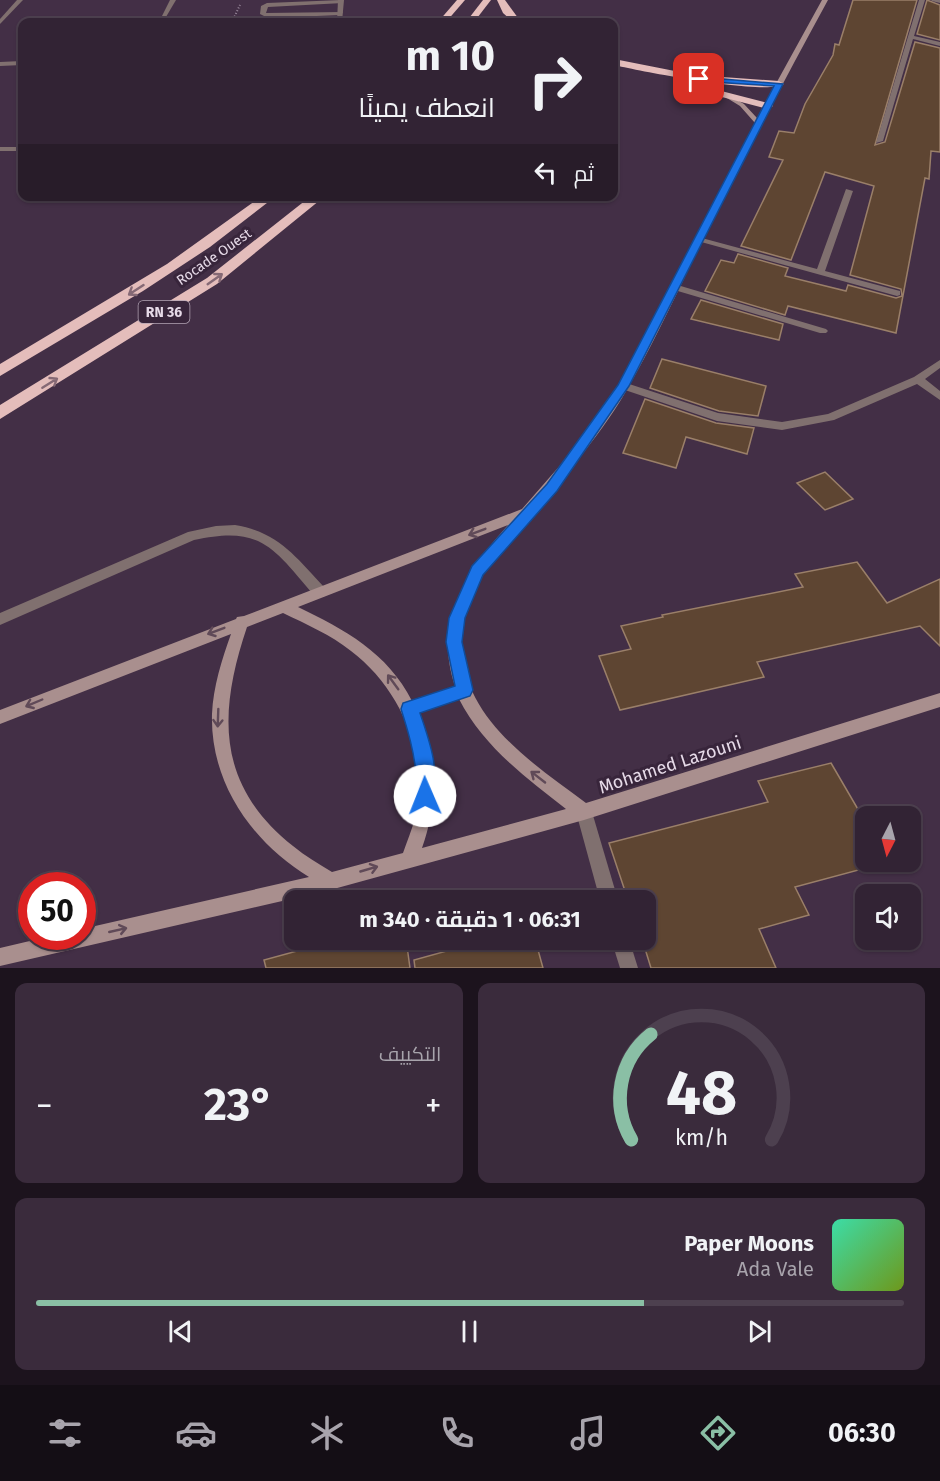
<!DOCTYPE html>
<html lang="ar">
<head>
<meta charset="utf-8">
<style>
  body { margin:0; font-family:"Fira Sans",Cairo,sans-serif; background:#3a2b3c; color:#f1f3f6; direction:rtl; height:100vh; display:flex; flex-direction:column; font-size:22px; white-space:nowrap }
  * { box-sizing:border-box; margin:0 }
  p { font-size:20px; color:#a8a4ac }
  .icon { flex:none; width:33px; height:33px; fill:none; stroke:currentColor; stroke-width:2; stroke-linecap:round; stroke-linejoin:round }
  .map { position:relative; height:968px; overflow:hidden; direction:ltr }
  .drawer { display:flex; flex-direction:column; gap:15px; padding:15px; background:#1c131d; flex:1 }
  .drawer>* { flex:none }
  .hud { position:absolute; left:18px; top:18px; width:600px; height:183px; border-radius:12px; box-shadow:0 2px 4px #0004,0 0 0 2px #4d404f; direction:rtl; background:#322334; color:#f1f3f6; overflow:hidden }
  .needle { width:39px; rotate:186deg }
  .fabs { position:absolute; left:855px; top:806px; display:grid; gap:12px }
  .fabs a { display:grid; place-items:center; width:66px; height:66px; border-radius:12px; background:#322334; box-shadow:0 2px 4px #0004,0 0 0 2px #4d404f; font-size:30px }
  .speed { position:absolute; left:18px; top:872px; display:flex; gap:12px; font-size:30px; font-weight:700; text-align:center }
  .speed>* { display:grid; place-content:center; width:78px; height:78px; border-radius:50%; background:#322334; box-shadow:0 2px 4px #0004,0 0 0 2px #4d404f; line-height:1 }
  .speed .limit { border:9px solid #d22; background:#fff; color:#111 }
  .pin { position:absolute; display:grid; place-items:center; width:51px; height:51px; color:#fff; margin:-26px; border-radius:12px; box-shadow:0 3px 9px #0006 }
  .me { position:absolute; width:66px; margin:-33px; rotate:359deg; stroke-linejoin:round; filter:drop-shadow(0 0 4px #0008) }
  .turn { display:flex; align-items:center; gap:21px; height:126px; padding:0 24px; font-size:27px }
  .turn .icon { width:78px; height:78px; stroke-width:2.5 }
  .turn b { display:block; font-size:42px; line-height:51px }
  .then { display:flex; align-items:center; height:57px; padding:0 24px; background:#0003; gap:12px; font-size:22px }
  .big { font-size:45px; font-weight:700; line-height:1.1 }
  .drawer .card { flex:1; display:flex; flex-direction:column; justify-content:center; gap:9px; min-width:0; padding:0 21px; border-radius:12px; background:#3a2b3c }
  .drawer .dial { align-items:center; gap:0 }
  .dial svg { height:156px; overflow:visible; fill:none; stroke:#4d404f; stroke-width:7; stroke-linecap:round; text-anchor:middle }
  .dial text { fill:#f1f3f6; stroke:none }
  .song { display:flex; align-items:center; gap:18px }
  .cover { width:72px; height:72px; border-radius:9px; background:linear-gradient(135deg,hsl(160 70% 55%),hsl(80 70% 35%)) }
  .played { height:6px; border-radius:3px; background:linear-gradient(90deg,#8abfa5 70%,#4d404f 70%) }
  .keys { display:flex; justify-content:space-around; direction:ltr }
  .heat { display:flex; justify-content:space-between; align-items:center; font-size:33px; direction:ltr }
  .drawer .tiles { flex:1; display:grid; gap:15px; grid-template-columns:1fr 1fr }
  .card:last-child { grid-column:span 2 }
  .trip { position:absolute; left:284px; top:890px; width:372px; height:60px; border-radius:12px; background:#322334; box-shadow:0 2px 4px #0004,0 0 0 2px #4d404f; font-weight:700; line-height:60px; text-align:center; direction:rtl }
  .dock { display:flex; height:96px; justify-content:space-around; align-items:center; background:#140e15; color:#a8a4ac }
  .dock .icon { width:42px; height:42px }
  .dock .on { color:#8abfa5 }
  .dock b { font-size:27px; color:#f1f3f6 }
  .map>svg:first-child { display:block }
  .building { fill:#5e4532; stroke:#9a7f69; stroke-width:1.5 }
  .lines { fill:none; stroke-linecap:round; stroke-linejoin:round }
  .path { stroke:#9c8c9e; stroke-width:2; stroke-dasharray:1 2; stroke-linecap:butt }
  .lane { fill:#80706f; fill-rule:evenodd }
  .street { fill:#80706f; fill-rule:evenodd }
  .secondary { fill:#a98f8e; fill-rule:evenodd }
  .highway { fill:#e4bdbb; fill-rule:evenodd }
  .oneway { stroke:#856975 }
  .oneway2 { stroke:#604a58 }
  .route { fill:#1a73e8; stroke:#114b97; stroke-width:1.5 }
  .labels { text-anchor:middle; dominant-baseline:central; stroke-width:6; stroke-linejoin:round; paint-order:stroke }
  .far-street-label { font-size:14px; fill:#e6dae8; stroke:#38253b }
  .shield { fill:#38253b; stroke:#b2a4b4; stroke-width:1.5 }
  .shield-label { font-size:14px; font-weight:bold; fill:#e6dae8 }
  .near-street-label { font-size:18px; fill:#e6dae8; stroke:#38253b }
</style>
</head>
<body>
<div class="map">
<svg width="940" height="968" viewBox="0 0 940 968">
  <rect width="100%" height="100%" fill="#432f46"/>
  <g class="building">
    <polygon points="853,0 917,0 875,145 885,142 915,42 940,48 940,152 931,151 929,179 925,178 896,333 788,306 785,315 705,291 721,260 734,263 738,254 788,268 785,276 846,291 848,285 896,298 902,296 901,289 850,275 874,186 825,172 791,260 741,246 783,160 769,157 779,131 794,133 805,104 833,55 835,44 839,45"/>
    <polygon points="927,0 940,5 940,40 917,34"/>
    <polygon points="701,300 783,324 779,340 691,319"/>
    <polygon points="662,359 766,386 758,416 719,411 650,388"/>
    <polygon points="645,399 716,423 754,428 747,454 686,437 676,468 623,453"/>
    <polygon points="825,472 853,499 825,510 797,483"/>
    <polygon points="857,562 887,603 940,579 940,646 920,626 757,662 764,677 620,710 599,656 631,649 621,626 663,617 662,615 803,587 795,574"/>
    <polygon points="831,763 866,823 866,868 795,887 809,915 759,929 776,968 651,968 642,939 645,939 645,900 628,900 609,843 768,802 758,781"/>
    <polygon points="341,939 406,939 410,968 266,968 264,960"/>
    <polygon points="490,939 535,939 543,968 415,968 414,960"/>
  </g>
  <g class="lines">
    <polyline class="path" points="232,22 240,5"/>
    <g class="lane">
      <polygon points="341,0 343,3 268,7 266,13 343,12 341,15 268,18 260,14 261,6 267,3"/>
      <path d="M235,525C278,532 296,557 324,587L326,591L324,595L319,597L314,595C273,548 262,525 194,540L0,625V613L188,532L216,526Z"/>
    </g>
    <g class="street">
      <polygon points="17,0 23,0 0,24 0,19"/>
      <polygon points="170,0 176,0 163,22 159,22"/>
      <polygon points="338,0 344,0 342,22 337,22"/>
      <polygon points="919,0 925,0 914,36 940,42 940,46 913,39 883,141 876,143"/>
      <polygon points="931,0 940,0 940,3 932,1"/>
      <polygon points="22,61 22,65 0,66 0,62"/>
      <rect x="0" y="147" width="22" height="4"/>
      <polygon points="846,189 853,191 825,271 900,291 900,295 897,296 694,240 698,237 817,269"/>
      <polygon points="674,284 826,329 828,331 826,333 820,333 671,289 671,285"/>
      <polygon points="940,360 940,368 925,379 940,391 940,400 917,384 834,420 782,430 717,421 619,388 618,386 623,382 718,413 782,422 828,414 914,377"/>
      <polygon points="584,804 590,806 592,812 618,900 600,900 576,812 578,806"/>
      <polygon points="611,939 629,939 638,968 620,968"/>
    </g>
    <path class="secondary" d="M822,0H828C788,73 749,147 712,222C683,279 657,338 625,393C611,417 594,439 578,460C539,512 459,573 461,643C463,719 531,762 586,803L940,693V707L584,820L330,890L0,966V948L51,936H82V929L309,877C252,842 210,783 212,714C213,687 222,659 231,634L0,724V710L236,619L237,617L244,616L522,509L570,454L614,393L755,123L740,106L722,95L727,94L744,104L757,118ZM508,525C466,572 433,621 455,686L412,701C388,653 344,629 298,607ZM283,613C306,624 331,635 351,651C401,689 429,755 415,818C412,830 407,841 403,853L332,872C319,864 305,856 293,846C216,785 218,713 247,627ZM459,699C483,746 525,777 566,809L422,848C438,803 438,757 418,713Z"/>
    <g class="highway">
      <polygon points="457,0 465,0 446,22 438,22"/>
      <polygon points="483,0 491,0 474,22 466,22"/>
      <polygon points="497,0 505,0 521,22 513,22 503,13"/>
      <path d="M614,59L695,75L779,81L784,84C767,96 639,71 614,65Z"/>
      <polygon points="698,85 772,104 773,106 768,109 695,90 693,88"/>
      <polygon points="262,196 276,196 210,247 143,291 0,376 0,364 167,264"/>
      <polygon points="311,196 325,196 217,284 0,419 0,405 207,278"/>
    </g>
  </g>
  <defs><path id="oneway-shaft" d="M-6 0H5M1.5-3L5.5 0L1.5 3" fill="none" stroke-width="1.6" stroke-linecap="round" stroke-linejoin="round" transform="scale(1.5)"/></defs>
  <g class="oneway">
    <use href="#oneway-shaft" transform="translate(215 279) rotate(-35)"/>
    <use href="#oneway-shaft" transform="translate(136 290) rotate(147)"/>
    <use href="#oneway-shaft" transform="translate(50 383) rotate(-32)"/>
  </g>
  <g class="oneway2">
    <use href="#oneway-shaft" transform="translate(477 532) rotate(159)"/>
    <use href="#oneway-shaft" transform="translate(216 631) rotate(159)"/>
    <use href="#oneway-shaft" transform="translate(393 682) rotate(-126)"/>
    <use href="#oneway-shaft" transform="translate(34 703) rotate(157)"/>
    <use href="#oneway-shaft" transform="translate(218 718) rotate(92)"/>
    <use href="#oneway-shaft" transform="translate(538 777) rotate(-142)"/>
    <use href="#oneway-shaft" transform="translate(369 869) rotate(-16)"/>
    <use href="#oneway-shaft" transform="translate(118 930) rotate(-13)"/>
  </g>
  <path class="route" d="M699,77L783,84L629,386L557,491L483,575L465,618L462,642L473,690L470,696L420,713C429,739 442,776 431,802L425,805L418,802C414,793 417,784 416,774C414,751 408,731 401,709L403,703L455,686L446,642L449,618L472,566L547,484L618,385L774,86L697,81Z"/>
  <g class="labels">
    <g class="far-street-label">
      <text transform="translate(214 257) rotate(-35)">Rocade Ouest</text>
    </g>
    <rect class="shield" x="138.5" y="301" width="51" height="22" rx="4.5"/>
    <g class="shield-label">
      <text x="164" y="312">RN 36</text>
    </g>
    <g class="near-street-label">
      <text transform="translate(670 765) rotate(-18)">Mohamed Lazouni</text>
    </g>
  </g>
</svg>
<div class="fabs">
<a><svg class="needle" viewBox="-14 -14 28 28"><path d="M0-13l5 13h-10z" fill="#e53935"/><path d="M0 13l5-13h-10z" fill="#a8a4ac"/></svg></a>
<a><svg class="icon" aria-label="sound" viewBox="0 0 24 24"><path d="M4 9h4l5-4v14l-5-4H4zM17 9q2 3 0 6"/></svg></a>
</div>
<div class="speed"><div class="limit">50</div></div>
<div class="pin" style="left:699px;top:79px;background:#d93025"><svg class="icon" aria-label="arrive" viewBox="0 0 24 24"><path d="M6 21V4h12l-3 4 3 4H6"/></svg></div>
<svg class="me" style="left:425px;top:796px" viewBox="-20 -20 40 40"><circle r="19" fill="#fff"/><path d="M0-13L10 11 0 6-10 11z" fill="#1a73e8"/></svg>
<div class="trip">06:31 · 1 دقيقة · 340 m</div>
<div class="hud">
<div class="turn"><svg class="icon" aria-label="right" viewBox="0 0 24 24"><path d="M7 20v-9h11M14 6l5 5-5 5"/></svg><div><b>10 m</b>انعطف يمينًا</div></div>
<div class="then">ثم<svg class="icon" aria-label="left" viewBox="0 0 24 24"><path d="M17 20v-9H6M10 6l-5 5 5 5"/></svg></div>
</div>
</div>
<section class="drawer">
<div class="tiles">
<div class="card dial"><svg viewBox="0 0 100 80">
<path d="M14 69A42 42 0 1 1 86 69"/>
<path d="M14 69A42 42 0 0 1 24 15" stroke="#8abfa5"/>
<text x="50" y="56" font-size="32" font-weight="700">48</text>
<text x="50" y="72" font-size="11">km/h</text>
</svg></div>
<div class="card"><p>التكييف</p>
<div class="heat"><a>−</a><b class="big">23°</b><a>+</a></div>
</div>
<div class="card">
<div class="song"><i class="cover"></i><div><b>Paper Moons</b><p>Ada Vale</p></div></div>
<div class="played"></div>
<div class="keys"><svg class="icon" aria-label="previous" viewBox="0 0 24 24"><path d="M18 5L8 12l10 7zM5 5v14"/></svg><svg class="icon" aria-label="pause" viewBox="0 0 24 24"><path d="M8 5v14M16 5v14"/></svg><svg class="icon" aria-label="next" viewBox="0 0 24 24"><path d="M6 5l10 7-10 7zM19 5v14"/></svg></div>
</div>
</div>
</section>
<nav class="dock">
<b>06:30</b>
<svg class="icon on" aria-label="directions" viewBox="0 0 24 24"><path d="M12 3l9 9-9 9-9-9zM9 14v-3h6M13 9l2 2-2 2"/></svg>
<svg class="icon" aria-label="music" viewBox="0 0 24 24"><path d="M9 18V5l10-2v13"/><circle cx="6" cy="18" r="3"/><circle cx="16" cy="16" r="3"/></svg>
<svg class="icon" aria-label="phone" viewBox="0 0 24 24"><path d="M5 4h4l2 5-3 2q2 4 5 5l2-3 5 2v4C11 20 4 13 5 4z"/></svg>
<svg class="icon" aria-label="climate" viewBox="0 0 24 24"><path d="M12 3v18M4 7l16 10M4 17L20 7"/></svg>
<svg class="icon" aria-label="car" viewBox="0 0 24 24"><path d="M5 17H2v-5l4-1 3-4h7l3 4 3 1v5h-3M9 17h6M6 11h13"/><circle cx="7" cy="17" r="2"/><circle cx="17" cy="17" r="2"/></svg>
<svg class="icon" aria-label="filters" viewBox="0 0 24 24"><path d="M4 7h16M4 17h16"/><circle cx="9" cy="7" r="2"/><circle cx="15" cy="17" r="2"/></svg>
</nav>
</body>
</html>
